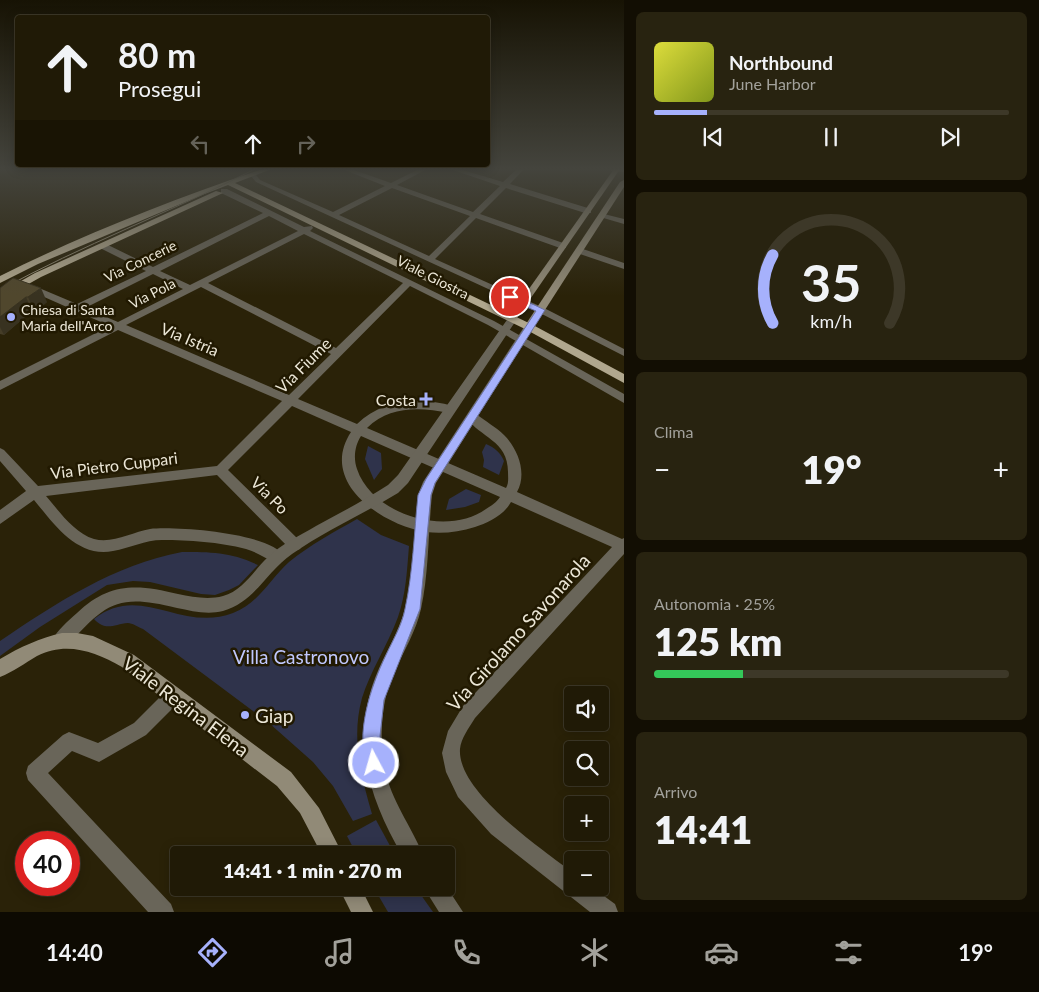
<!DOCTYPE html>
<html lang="it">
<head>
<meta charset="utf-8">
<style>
  body { margin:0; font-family:Lato,sans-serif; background:#282310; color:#f1f3f6; height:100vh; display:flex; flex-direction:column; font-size:19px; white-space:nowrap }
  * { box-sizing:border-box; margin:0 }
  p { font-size:16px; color:#a2a19b }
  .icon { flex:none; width:28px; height:28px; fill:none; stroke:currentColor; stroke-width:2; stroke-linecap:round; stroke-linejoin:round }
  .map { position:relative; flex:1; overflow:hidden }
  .panel { display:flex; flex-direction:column; gap:12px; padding:12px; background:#120e03; width:415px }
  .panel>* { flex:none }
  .banner { position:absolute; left:15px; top:15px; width:475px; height:152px; border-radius:5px; box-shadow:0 2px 12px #0003,0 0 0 1px #3d3828; background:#201a06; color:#f1f3f6; overflow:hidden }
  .controls { position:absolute; left:564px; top:686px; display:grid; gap:10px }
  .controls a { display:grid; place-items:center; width:45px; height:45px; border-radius:5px; background:#201a06; box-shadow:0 2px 12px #0003,0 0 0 1px #3d3828; font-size:25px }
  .speed { position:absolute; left:15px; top:831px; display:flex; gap:10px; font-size:25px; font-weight:700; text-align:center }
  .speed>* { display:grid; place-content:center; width:65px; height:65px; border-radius:50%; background:#201a06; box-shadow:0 2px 12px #0003,0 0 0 1px #3d3828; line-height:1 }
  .speed .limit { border:8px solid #d22; background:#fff; color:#111 }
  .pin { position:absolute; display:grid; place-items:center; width:42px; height:42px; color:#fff; margin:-21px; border:2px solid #fff; border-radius:50%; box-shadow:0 1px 5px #0007 }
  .me { position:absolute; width:55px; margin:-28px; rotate:354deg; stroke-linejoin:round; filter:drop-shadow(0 0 4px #0008) }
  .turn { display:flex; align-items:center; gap:18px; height:105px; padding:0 20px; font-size:22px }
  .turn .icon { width:65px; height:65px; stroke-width:2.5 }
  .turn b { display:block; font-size:35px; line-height:42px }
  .lanes { display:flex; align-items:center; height:48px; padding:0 20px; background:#0003; justify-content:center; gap:25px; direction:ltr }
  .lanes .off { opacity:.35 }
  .big { font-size:38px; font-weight:800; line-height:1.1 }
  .panel .tile { flex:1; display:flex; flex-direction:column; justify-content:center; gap:8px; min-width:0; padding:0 18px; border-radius:8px; background:#282310 }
  .panel .dial { align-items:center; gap:0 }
  .dial svg { height:130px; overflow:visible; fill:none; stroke:#3d3828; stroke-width:7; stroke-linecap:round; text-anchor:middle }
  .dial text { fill:#f1f3f6; stroke:none }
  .song { display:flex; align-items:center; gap:15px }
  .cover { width:60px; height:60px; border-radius:8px; background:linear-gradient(135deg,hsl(60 70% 55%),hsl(70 70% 35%)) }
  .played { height:5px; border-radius:2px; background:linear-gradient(90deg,#a6b1fc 15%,#3d3828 15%) }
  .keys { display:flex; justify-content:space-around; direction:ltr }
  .heat { display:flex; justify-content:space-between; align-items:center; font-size:28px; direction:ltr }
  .charge { height:8px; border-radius:4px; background:linear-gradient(90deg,#34c759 25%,#3d3828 0) }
  .trip { position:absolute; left:170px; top:846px; width:285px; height:50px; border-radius:5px; background:#201a06; box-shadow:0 2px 12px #0003,0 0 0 1px #3d3828; font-weight:800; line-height:50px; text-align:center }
  .menu { display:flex; height:80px; justify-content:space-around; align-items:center; background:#0d0a02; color:#a2a19b }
  .menu .icon { width:35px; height:35px }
  .menu .active { color:#a6b1fc }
  .menu b { font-size:22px; color:#f1f3f6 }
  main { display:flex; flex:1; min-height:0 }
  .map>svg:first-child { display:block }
  .green { fill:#2f334b }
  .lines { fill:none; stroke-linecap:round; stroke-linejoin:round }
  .minor { fill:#696559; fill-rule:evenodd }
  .tertiary { fill:#696559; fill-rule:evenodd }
  .secondary { fill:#918a77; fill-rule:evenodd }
  .primary { fill:#b0a78e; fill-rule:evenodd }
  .tram { stroke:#8d8671; stroke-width:1 }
  .wall { fill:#453d27 }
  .shaded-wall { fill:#383220 }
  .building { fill:#50472d; stroke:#383220 }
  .route { fill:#a6b1fc; stroke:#6c73a4 }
  .poi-dot { fill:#a6b1fc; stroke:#211901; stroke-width:2 }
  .labels { text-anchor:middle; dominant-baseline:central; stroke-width:5; stroke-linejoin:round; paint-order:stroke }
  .far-street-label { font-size:14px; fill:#ece7d7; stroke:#211901 }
  .far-poi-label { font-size:14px; fill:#ece7d7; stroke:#211901; text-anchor:start }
  .street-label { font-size:16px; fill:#ece7d7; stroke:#211901 }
  .poi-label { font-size:16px; fill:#ece7d7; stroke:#211901; text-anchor:end }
  .near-street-label { font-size:19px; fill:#ece7d7; stroke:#211901 }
  .near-park-label { font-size:19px; fill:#c0c8fe; stroke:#211901 }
  .near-poi-label { font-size:19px; fill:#ece7d7; stroke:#211901; text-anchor:start }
</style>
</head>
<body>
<main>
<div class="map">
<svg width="624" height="912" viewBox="0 0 624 912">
  <rect width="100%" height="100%" fill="#2a2208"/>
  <g class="green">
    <path d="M486,444C495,448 500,452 504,461L499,475L483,467L484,460L482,452Z"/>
    <polygon points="368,446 381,453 382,469 374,480 365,459"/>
    <polygon points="466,489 481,495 479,502 465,507 446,510 449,499"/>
    <path d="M357,519L381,535L409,546C407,570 406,594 398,617C388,644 370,672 362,698C351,738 361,776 372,814L353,821L333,786L313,762L269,723L143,629C138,627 132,623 128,623C114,624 106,632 94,619C140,582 181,633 233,613C259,603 270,579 289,562C310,545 334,532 357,519Z"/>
    <path d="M182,552C211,552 231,552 258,565L239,585L229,590L215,595L201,594L150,582L133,581L107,585L40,627L0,656V641C56,603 114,565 182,552Z"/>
    <polygon points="376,820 395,855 357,855 347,836"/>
    <polygon points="374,888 416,888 433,912 388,912"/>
  </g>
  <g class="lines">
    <g class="minor">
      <path d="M342,169H351L391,183L419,169H427L397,185L473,212L500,186L450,169H459L503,182L517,169H524L510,184L591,209V213H585L506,188L480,214L566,244V248H560L476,218L435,259L544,308L624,349V356L538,312L256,182L251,176L256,175L260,180L333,212L385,186ZM392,188L470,216L429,256L339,215Z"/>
      <polygon points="609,169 624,169 624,172 612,171"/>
      <path d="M221,189H227L304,227L312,226L313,228L310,231L494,321L624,394V403L488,325L410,286L298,399L357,424C383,399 419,397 453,406L455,409L453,412L449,413C419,407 390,406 367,428L506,488C509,483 508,478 508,472C508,440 480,438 466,417L472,413L476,414C485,421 496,427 504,435C519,450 527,474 517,492L622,539L624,538V554L475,718C469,728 461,738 460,749C457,792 541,848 572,872V888H593L615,904L618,912H590L491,834L458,797L446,772L442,753L448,731L463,706L612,547L511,502C504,515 488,523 475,527C459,532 443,534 426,532C382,525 318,482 351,432L292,406L228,470L300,541L302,545L300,549L295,551L290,549L217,475L46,496C59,511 74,533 94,539C113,544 132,532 150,529C175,526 273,533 284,557L282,561L277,563C266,559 257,552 246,549C219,542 189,540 162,540C145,540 130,548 113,551C77,558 54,524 34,500L0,524V510L26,491L0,461V448L4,450L38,486L217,466L282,401L118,330L0,390V381L110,326L26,289V285H32L77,304L146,271L100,248V244H106L153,267L263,213L221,193ZM269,216L298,231L190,285L160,271ZM304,234L403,283L336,348L208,283ZM153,274L183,289L118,322L85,308ZM201,287L331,354L289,395L126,325ZM361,436L500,497C497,502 491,506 486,509C447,537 372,515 357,469C353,458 355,445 361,436Z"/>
      <polygon points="600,213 624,219 624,224 600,217"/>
      <polygon points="580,248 624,263 624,269 577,253 577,249"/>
      <polygon points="173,687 179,690 182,696 179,702 146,735 99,762 72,751 48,773 171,904 174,912 148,912 28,780 26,773 28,766 63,735 69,732 98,743 134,723 167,690"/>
    </g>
    <g class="tertiary">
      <path d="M512,316L517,319L408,483L398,493C363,514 325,531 292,554C266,572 255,602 223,611C207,615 192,611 177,608C117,593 106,603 66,647L60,649L54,647L52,641C57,630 68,621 77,613C109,582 138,584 178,594C193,597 208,600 223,596C243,591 254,570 268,557C282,544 299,536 316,526C340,513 365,500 388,485L398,475L509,317Z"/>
      <path d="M529,324L534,327L436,483L432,495C428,533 429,572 421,609C416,631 404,651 394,672C381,702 379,736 385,769C391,801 411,825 423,855H402C369,798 351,742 375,678C384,654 399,633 405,608C414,571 414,532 418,495L423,482L524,327Z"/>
      <polygon points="446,886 463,912 439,912 424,888 446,888"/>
    </g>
    <g class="secondary">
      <polygon points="614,169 620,169 515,321 509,321 509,317"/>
      <polygon points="624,180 624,187 534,327 529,330 525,329 524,327 620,182"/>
      <path d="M62,633H77L93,636L134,655L291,772L319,808L343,855H322L300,813L277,786L122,667C95,652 67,641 37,656C25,663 13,672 0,677V659C20,647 40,638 62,633Z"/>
      <polygon points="339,888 361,888 373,912 351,912"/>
    </g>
    <g class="primary">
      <path d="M263,169H272L235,183L533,325L624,374V383L525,329L228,185L202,195L38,264L0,283V276C84,234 174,199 263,169Z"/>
      <polygon points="216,191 223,193 41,277 0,300 0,293 35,273"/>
    </g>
    <path class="tram" d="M0,290C82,245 171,212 255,169"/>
  </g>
  <polygon class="wall" points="0,288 47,302 35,312 32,311 4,335 0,334"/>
  <g class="shaded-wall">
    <polygon points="41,288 47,302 35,312 28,297"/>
    <polygon points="26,297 32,311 4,335 0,327 0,317"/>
  </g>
  <polygon class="building" points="13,278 41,288 28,297 26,297 0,317 0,288"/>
  <linearGradient id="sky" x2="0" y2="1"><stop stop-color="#171304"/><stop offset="0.57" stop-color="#44443d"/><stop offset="1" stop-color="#44443d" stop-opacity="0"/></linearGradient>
  <rect width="624" height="296" fill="url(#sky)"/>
  <path class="route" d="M507,295H513L545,310L435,483L431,495L420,609L384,700L380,736L383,763L380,769L374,772L368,769C354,735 371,686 386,655C393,640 402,625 405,609C413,572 414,533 418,495L426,479L536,311L507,299Z"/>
  <g class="poi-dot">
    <circle cx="11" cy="317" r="5"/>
    <path d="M423.5 391.5h5v5h5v5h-5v5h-5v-5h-5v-5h5z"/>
    <circle cx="245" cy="715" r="5"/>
  </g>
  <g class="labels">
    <g class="far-street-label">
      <text transform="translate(140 261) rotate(-26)">Via Concerie</text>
      <text transform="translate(433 277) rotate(27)">Viale Giostra</text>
      <text transform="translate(152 293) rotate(-27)">Via Pola</text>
    </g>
    <g class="far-poi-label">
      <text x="21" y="309">Chiesa di Santa<tspan x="21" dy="16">Maria dell'Arco</tspan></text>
    </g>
    <g class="street-label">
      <text transform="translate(190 339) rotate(23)">Via Istria</text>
      <text transform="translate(303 365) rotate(-45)">Via Fiume</text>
      <text transform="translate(114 465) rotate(-7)">Via Pietro Cuppari</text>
      <text transform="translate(270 495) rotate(45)">Via Po</text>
    </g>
    <g class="poi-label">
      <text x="416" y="399">Costa</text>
    </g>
    <g class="near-street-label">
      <text transform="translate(518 632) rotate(-48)">Via Girolamo Savonarola</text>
      <text transform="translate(186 706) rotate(37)">Viale Regina Elena</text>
    </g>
    <g class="near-park-label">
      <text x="301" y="656">Villa Castronovo</text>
    </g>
    <g class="near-poi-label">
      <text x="255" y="715">Giap</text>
    </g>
  </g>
</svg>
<div class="controls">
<a><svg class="icon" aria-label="sound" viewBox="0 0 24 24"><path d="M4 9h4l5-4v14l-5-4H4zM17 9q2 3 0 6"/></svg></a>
<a><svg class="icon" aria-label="search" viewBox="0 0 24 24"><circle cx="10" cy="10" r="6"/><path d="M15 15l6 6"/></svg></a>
<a>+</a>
<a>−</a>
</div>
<div class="speed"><div class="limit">40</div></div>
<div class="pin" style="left:510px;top:297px;background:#d93025"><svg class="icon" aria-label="arrive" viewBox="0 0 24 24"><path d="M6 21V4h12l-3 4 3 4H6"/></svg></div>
<svg class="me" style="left:374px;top:763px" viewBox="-20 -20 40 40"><circle r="17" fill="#a6b1fc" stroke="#fff" stroke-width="3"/><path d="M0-11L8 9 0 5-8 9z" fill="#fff"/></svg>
<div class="trip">14:41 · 1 min · 270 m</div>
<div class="banner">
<div class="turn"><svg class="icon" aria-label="ahead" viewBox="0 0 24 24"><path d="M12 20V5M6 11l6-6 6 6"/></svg><div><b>80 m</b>Prosegui</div></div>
<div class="lanes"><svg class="icon off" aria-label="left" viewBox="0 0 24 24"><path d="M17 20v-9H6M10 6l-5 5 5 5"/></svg><svg class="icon" aria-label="ahead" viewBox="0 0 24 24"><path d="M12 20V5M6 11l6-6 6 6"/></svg><svg class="icon off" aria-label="right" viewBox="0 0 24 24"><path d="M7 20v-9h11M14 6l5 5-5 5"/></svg></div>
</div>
</div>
<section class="panel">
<div class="tile">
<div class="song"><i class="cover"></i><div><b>Northbound</b><p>June Harbor</p></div></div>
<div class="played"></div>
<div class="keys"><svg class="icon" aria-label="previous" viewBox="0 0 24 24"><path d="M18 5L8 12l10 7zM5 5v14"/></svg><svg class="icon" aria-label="pause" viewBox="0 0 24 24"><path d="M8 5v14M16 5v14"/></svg><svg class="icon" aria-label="next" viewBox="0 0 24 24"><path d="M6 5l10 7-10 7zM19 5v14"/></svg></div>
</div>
<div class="tile dial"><svg viewBox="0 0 100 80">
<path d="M14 69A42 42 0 1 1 86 69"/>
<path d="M14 69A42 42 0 0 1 14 27" stroke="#a6b1fc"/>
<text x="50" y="56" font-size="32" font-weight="700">35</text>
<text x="50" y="72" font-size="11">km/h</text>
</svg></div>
<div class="tile"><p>Clima</p>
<div class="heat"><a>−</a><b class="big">19°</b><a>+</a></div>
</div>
<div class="tile"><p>Autonomia · 25%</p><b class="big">125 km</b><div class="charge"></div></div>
<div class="tile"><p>Arrivo</p><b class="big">14:41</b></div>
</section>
</main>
<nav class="menu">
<b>14:40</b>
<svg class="icon active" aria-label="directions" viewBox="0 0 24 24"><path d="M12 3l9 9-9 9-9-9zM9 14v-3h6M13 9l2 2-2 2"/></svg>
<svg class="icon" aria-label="music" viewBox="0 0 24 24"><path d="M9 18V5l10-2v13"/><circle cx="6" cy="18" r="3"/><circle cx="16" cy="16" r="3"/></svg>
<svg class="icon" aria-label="phone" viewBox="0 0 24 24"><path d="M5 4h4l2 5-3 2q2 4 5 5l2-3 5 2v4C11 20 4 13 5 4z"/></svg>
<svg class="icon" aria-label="climate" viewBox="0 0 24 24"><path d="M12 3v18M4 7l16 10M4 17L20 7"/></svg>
<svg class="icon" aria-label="car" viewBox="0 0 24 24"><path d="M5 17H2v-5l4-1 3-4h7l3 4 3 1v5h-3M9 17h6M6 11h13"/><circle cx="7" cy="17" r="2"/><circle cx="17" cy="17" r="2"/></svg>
<svg class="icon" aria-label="filters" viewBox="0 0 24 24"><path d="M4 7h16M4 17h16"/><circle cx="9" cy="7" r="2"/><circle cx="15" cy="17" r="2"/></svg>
<b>19°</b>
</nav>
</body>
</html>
